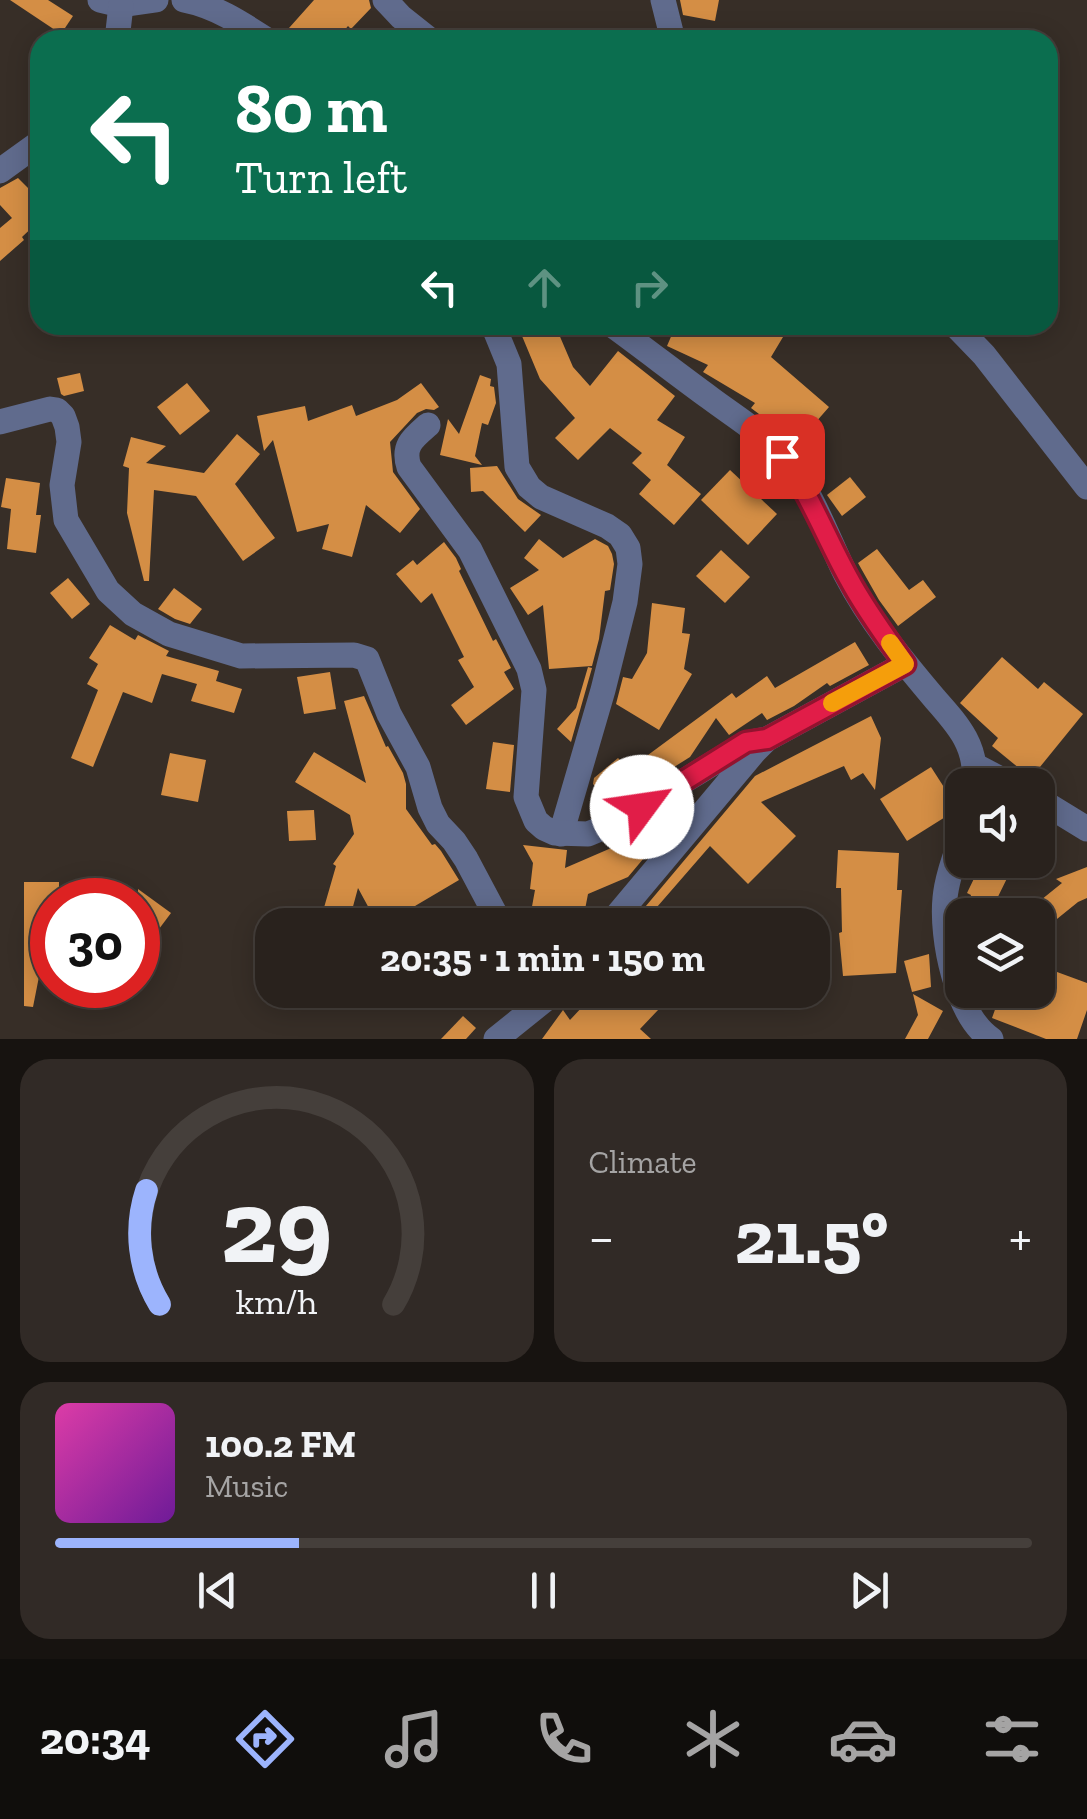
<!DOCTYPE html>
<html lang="en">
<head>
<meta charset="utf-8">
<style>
  body { margin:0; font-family:"Zilla Slab",serif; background:#312a26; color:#f1f3f6; height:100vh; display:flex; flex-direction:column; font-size:38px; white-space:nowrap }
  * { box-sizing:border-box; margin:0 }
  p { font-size:32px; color:#a5a4a4 }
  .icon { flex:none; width:55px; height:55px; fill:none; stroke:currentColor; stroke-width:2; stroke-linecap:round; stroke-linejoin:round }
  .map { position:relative; height:1039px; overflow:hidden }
  .details { display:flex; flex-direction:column; gap:20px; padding:20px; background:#171310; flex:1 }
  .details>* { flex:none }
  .guide { position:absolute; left:30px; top:30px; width:1028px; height:305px; border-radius:30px; box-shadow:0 5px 25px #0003,0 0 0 2px #453f3b; background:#0b6e4f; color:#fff; overflow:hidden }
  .controls { position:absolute; left:945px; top:768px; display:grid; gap:20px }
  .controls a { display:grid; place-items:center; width:110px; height:110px; border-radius:20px; background:#29221d; box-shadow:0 5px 25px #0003,0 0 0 2px #453f3b; font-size:50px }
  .speed { position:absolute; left:30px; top:878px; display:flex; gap:20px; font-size:50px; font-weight:700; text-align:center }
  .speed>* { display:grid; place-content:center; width:130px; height:130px; border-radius:50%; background:#29221d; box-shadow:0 5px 25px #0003,0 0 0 2px #453f3b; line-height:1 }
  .speed .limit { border:15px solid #d22; background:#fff; color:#111 }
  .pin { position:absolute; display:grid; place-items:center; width:85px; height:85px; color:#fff; margin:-42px; border-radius:20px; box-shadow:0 5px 15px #0006 }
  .me { position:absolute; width:110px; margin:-55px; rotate:59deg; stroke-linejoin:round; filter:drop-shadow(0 0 8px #0008) }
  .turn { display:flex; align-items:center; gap:35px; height:210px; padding:0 40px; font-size:45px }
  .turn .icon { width:130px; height:130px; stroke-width:2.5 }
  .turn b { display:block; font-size:70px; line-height:85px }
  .lanes { display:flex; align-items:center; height:95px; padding:0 40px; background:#0003; justify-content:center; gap:50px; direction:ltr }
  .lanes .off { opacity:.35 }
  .big { font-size:75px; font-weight:800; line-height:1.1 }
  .details .card { flex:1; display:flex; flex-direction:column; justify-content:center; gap:15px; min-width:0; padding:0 35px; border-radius:30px; background:#312a26 }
  .details .dial { align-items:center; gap:0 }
  .dial svg { height:260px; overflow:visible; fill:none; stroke:#453f3b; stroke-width:7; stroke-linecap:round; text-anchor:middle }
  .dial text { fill:#f1f3f6; stroke:none }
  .song { display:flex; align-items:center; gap:30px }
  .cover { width:120px; height:120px; border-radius:15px; background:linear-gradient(135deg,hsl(320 70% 55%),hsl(280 70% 35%)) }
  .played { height:10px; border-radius:5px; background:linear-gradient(90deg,#9cb4fd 25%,#453f3b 25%) }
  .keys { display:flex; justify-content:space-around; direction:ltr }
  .heat { display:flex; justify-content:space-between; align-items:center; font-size:55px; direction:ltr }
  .details .tiles { flex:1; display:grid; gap:20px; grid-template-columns:1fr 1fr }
  .card:last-child { grid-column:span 2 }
  .trip { position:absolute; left:255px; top:908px; width:575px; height:100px; border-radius:30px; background:#29221d; box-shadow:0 5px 25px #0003,0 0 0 2px #453f3b; font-weight:800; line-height:100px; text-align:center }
  .menu { display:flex; height:160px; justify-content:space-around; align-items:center; background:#100e0c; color:#a5a4a4 }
  .menu .icon { width:70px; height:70px }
  .menu .on { color:#9cb4fd }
  .menu b { font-size:45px; color:#f1f3f6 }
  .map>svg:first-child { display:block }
  .building { fill:#d48e45 }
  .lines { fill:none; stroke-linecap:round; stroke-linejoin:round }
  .minor { stroke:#606b8d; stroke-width:25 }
  .route-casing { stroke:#92132f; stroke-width:25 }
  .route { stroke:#e11d48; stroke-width:18 }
  .slow { stroke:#f59e0b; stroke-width:18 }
</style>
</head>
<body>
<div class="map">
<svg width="1087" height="1039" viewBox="0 0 1087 1039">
  <rect width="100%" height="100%" fill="#372e27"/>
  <g class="building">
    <polygon points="10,0 48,0 73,16 61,34"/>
    <polygon points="314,0 369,0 371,8 351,29 348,26 336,40 303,40 289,28"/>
    <polygon points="680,0 719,0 715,21 683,15"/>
    <polygon points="18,178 40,200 40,220 22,237 24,240 0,261 0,228 12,218 0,205 0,188"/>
    <polygon points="548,325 555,325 573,367 590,386 618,351 675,396 657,420 685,437 667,465 701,494 674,525 639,494 651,480 632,463 642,453 610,428 578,460 555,438 575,418 540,379 522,336"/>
    <polygon points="676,325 697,325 724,337 731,325 774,325 786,332 771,357 829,407 795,446 775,426 751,408 755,403 703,372 708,365 667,346"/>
    <polygon points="80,373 84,391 64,396 61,394 57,378"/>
    <polygon points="480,375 491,379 490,386 494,387 496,403 488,425 482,423 475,456 482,465 440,455 448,419 459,434"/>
    <polygon points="187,383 210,411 180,435 157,407"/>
    <polygon points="421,383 439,407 434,410 426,409 417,413 390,442 393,472 420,509 400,533 366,505 352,557 322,549 329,524 297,532 273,440 264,451 257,416 305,406 308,421 352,405 356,416 397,400"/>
    <polygon points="237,434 260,454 235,484 275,538 243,561 196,496 154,490 149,581 144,581 127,513 129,468 123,466 131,437 166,446 146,463 204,473"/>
    <polygon points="497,466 518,499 541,515 525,532 483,491 471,492 470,468"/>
    <polygon points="730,470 777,514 748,545 701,500"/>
    <polygon points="850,477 866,497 842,516 827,495"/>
    <polygon points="6,478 40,483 36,515 41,515 36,553 7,549 11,509 1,507"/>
    <polygon points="539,539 563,558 595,539 608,546 612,554 614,564 610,590 605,591 599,639 592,666 549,669 543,605 528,615 510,588 539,570 524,558"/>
    <polygon points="444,542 456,558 461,569 459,571 493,641 496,639 511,668 504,672 514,689 466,725 451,705 474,687 458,660 464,657 432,593 421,603 396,574 413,560 417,565"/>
    <polygon points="877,549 909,590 923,580 936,597 898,626 879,600 858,563"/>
    <polygon points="721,550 750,577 725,603 696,576"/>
    <polygon points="68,578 90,604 72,619 50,593"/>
    <polygon points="174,588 202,609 190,624 175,619 158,609"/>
    <polygon points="652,603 685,608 682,633 690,634 684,669 692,674 659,730 616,704 623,677 632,679 647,653"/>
    <polygon points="110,625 135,640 138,635 169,651 166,656 219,671 216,681 242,689 234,713 191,701 197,684 162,674 152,703 123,692 93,767 71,758 98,690 87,684 98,664 89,658"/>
    <polygon points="855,642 869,665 830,686 827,683 794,706 767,720 762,713 729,735 716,718 690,757 612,806 593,784 594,778 618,758 629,769 732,693 736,698 767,676 775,688"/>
    <polygon points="1002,657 1038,689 1044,682 1083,714 1031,778 992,746 998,738 960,703"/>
    <polygon points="588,667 592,668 571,742 557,729 576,708"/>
    <polygon points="330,672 336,709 304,714 297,677"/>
    <polygon points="364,696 386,747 388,746 403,773 406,784 406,809 432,845 435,844 441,851 459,880 415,906 403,919 396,914 377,923 358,888 348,925 321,918 336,866 333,864 354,834 350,815 295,782 314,752 366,783 344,701"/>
    <polygon points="871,716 881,738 875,790 863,773 851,780 844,766 761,802 796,836 748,884 710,846 657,907 683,925 630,925 755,776"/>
    <polygon points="493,742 514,745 510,792 486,789"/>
    <polygon points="170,753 206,760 198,802 161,795"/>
    <polygon points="931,767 958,809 907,841 880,799"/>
    <polygon points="314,810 316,840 289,841 287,811"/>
    <polygon points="667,810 675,821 628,877 588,894 582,925 541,925 529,923 535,890 530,889 533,863 523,845 567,850 565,868 639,836 634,831"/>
    <polygon points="838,850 899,853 897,890 902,890 896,973 843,976 839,933 842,932 841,888 836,888"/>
    <polygon points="983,860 1016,860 989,915 966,915 971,895 967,893"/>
    <polygon points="1087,867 1087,898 1078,902 1052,923 1036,904 1062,883 1056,879"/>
    <polygon points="24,882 59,882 59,900 52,900 52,931 48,931 33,1007 24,1006"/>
    <polygon points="138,889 171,913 150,941 138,931"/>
    <polygon points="929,954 931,987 912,992 904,961"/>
    <polygon points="1038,965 1087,983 1087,1010 1077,1039 1046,1039 992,1018 1002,990 1038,990"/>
    <polygon points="598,990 677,990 640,1029 651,1039 542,1039 563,1010 570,1020"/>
    <polygon points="913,994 943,1011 928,1039 905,1039 918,1015"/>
    <polygon points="463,1016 476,1028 466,1039 441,1039"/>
  </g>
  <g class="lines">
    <g class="minor">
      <polyline points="100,0 121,5 156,0"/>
      <path d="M184,0C215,6 241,23 267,40"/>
      <polyline points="385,0 401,17 430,40"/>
      <polyline points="663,0 673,40"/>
      <polyline points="117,40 121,5"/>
      <polyline points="0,171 40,142"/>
      <polyline points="493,325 509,364 517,467 529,487 541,497 607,526 620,535 628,548 630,564 625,602 603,690 561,834"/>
      <path d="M612,325C645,349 677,374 710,398C734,416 761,432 781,455C810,486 827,537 846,575C870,621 902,660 935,699C959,726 978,747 974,785"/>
      <polyline points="955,325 984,355 1087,487"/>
      <polyline points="0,422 50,409 57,410 63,416 67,427 69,442 62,485 66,520 108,591 133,614 169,634 241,656 354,655 367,659 389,714 418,767 430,808 438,824 454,841 466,859 501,925"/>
      <path d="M428,425C413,438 402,446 409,467L470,550L529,669L534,690L526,797L536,821L544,828L555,833L588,834L617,822L746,743L767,739"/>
      <polyline points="976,766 1012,785"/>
      <polyline points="1038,799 1087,829"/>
      <path d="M962,836C955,857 947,877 945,898C941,938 956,1015 991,1039"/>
      <polyline points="609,925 754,752 767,739 905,664"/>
      <polyline points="496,1039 557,990"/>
    </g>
  </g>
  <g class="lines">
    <g class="route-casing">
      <path id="route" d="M642,807L746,742L767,739L905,664C885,636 865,609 849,579C826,538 810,494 782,456"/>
    </g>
    <use href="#route" class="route"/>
    <polyline class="slow" points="832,703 905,664 890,643"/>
  </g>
</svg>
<div class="controls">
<a><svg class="icon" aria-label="sound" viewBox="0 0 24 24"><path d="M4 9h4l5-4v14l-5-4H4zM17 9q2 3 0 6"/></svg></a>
<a><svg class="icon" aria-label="layers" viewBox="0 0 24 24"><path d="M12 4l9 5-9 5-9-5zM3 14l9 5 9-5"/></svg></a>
</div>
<div class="speed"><div class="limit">30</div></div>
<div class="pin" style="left:782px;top:456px;background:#d93025"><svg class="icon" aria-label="arrive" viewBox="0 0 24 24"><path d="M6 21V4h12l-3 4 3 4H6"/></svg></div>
<svg class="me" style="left:642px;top:807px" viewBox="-20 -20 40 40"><circle r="19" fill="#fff"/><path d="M0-13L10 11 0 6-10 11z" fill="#e11d48"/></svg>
<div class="trip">20:35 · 1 min · 150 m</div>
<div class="guide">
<div class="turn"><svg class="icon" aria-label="left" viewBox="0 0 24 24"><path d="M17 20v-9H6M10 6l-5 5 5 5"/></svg><div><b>80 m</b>Turn left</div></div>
<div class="lanes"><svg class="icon" aria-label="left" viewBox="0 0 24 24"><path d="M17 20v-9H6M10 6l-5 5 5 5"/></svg><svg class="icon off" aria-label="ahead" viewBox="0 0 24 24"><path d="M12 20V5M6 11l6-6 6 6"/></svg><svg class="icon off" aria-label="right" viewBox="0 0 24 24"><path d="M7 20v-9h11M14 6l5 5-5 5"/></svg></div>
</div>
</div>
<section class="details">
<div class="tiles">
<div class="card dial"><svg viewBox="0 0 100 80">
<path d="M14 69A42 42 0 1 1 86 69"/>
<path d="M14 69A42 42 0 0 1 10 34" stroke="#9cb4fd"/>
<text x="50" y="56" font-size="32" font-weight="700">29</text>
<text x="50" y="72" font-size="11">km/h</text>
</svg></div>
<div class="card"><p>Climate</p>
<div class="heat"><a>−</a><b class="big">21.5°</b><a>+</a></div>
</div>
<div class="card">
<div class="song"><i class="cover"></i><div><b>100.2 FM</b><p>Music</p></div></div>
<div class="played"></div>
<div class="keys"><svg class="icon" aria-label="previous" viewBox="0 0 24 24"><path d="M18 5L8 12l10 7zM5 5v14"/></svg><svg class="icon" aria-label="pause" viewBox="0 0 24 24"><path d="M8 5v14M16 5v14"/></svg><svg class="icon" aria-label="next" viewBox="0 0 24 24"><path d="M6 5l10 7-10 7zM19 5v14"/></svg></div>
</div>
</div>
</section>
<nav class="menu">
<b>20:34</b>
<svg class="icon on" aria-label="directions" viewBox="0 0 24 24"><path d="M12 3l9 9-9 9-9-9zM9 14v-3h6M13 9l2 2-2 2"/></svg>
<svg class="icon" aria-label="music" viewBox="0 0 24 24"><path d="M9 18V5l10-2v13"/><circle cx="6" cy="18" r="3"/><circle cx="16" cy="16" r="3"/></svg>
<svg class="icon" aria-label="phone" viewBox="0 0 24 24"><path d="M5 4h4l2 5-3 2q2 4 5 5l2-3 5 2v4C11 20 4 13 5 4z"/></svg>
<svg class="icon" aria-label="climate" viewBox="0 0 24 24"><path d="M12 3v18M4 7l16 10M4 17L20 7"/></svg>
<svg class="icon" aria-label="car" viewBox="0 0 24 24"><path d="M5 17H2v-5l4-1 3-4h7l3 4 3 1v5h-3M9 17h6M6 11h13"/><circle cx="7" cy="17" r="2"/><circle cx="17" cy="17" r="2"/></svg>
<svg class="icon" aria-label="filters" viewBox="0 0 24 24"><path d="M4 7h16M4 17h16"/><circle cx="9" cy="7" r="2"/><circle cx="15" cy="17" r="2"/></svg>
</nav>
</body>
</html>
